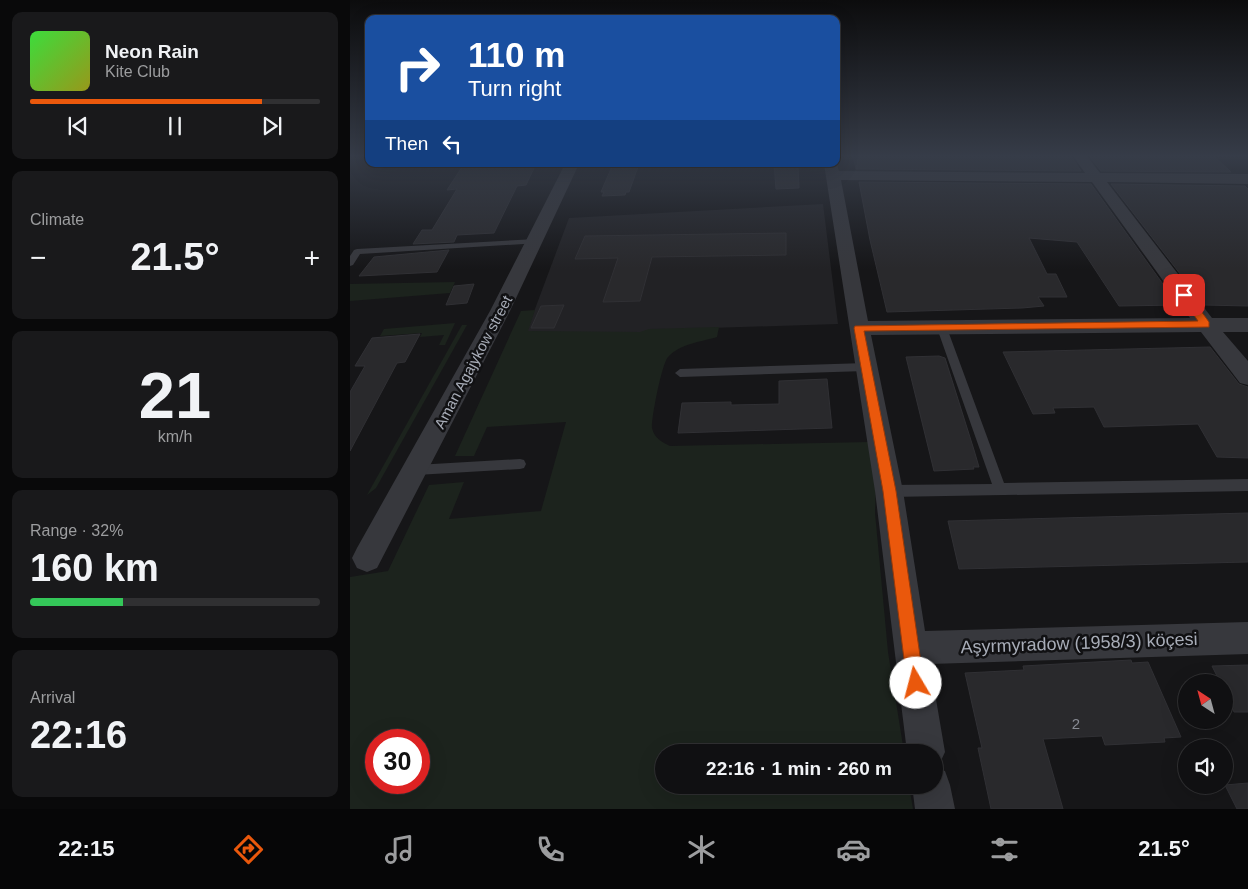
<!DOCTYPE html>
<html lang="en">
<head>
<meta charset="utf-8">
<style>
  body { margin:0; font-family:Arial,sans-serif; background:#19191b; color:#f1f3f6; height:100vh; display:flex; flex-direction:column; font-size:19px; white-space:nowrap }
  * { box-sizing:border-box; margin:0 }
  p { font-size:16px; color:#9c9d9f }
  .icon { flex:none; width:28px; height:28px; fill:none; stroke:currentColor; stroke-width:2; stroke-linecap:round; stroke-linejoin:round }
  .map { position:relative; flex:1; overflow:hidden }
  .drawer { display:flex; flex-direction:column; gap:12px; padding:12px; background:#09090a; width:350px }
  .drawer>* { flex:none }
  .banner { position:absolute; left:15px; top:15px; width:475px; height:152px; border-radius:10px; box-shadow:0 5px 20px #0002,0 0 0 1px #303032; background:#1a4fa0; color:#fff; overflow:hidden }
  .needle { width:32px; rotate:324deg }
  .buttons { position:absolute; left:828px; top:674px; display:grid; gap:10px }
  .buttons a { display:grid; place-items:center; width:55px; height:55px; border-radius:50%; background:#101012; box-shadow:0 5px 20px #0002,0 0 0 1px #303032; font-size:25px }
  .speed { position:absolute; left:15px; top:729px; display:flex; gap:10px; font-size:25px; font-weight:700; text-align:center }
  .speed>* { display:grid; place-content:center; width:65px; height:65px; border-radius:50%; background:#101012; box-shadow:0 5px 20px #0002,0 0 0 1px #303032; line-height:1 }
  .speed .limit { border:8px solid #d22; background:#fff; color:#111 }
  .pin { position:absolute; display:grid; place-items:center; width:42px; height:42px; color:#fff; margin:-21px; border-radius:10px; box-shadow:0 2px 8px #0006 }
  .me { position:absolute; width:55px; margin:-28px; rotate:352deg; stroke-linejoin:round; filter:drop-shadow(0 0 4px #0008) }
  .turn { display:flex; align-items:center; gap:18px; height:105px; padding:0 20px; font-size:22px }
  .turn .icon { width:65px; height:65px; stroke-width:2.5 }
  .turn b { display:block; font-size:35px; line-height:42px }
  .then { display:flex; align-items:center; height:48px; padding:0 20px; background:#0003; gap:10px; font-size:19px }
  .big { font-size:38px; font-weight:800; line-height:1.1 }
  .drawer .widget { flex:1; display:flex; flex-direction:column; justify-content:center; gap:8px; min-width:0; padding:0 18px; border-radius:10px; background:#19191b }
  .drawer .dial { align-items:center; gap:0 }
  .dial b { font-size:65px; line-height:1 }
  .song { display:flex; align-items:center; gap:15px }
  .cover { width:60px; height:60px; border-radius:8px; background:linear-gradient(135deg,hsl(120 70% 55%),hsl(60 70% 35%)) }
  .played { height:5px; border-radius:2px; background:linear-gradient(90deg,#ea580c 80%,#303032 80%) }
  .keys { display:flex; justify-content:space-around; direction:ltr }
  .heat { display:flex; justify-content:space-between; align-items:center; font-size:28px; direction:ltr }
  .charge { height:8px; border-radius:4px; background:linear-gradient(90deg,#34c759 32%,#303032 0) }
  .trip { position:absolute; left:305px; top:744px; width:288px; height:50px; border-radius:25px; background:#101012; box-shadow:0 5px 20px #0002,0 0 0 1px #303032; font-weight:800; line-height:50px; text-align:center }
  .dock { display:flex; height:80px; justify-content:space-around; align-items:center; background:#060607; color:#9c9d9f }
  .dock .icon { width:35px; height:35px }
  .dock .selected { color:#ea580c }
  .dock b { font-size:22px; color:#f1f3f6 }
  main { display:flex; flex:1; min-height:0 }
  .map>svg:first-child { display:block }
  .built { fill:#222225 }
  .green { fill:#1c231d; fill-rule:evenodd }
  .building { fill:#29292c; stroke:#303034 }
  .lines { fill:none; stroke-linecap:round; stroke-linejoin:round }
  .lane { fill:#37383d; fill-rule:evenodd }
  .street { fill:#37383d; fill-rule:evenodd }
  .route { fill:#ea580c; stroke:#983908 }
  .labels { text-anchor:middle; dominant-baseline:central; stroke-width:5; stroke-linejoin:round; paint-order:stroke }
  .street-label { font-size:15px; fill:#a8adb8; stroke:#111113 }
  .near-number-label { font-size:15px; fill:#888b94 }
  .near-street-label { font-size:18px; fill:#a8adb8; stroke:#111113 }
</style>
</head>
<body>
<main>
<section class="drawer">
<div class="widget">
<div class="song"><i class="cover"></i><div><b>Neon Rain</b><p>Kite Club</p></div></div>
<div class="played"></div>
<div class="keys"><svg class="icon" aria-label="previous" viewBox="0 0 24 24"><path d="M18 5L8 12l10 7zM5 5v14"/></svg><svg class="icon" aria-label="pause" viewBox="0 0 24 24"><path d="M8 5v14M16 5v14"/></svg><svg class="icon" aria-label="next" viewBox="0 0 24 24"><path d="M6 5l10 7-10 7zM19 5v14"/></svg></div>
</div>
<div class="widget"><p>Climate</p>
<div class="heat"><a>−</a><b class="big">21.5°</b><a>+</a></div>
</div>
<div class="widget dial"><b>21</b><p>km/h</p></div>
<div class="widget"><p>Range · 32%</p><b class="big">160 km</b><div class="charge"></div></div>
<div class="widget"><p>Arrival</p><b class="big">22:16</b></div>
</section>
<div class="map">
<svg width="898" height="809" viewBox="0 0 898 809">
  <rect width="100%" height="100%" fill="#161618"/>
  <polygon class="built" points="473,204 488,324 298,330 290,333 176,333 219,218"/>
  <g class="green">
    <polygon points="105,282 100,293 0,301 0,284"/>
    <path d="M185,310L178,331L290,332L299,329L369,327L367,337C350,342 330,344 318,357C312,363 301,419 302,428C304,438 312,442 320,446L519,442L526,479L525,513L538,652L554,752H314V785H559L563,809H0V577L38,571L79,485L114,482L99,519L191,511L216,422L137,427L124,456H105L171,311ZM26,740H69V782H26Z"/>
    <polygon points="105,323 95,345 89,345 94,335 70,337 72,333 30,336 34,329"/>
    <polygon points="112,325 117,325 26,488 17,495"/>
  </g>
  <g class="building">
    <polygon points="503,156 721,156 731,171 506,169"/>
    <polygon points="739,156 865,157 881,172 751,171"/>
    <polygon points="114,164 186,164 176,185 167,186 144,233 107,235 104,242 63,244 72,230 82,230 107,189 97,190"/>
    <polygon points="263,164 289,164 279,192 276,192 275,195 252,196 254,192 251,192"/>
    <polygon points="424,164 448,164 449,188 426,189"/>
    <polygon points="509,182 741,184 828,305 769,306 727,242 679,238 697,274 706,274 717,297 688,297 694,306 672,308 537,312 520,240"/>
    <polygon points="761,184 895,186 898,189 898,306 854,305"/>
    <polygon points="436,233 436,255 302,257 290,301 253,302 268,258 225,259 235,236"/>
    <polygon points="99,250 87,272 9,276 24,257"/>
    <polygon points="124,284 117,303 96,305 104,286"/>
    <polygon points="214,305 204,328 181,328 191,306"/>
    <polygon points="70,334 55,362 47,363 0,451 0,392 15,366 5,366 22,338"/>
    <polygon points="860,347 889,384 898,387 898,458 867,457 848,424 754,427 744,407 703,408 705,413 683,414 653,352"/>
    <polygon points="589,356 595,358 624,450 629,467 623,467 624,469 584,471 556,357"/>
    <polygon points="477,379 482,428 328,433 332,403 381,402 381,405 429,404 429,381"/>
    <polygon points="898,513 898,562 609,569 598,521"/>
    <polygon points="781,660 782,663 798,662 831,737 814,738 815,742 755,745 752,736 693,739 713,809 641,809 628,748 632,748 615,673 674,670 673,666"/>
    <polygon points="898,665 898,712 884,712 874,691 874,682 870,682 862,666"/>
    <polygon points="898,783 898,809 887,809 875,785"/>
  </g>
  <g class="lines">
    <g class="lane">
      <polygon points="186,239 189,239 189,243 10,254 3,265 0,266 0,256 4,250 7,249"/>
      <polygon points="592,325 597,328 654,483 898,479 898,491 539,497 534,495 533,491 534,487 539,485 642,484 587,328"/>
      <polygon points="516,363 521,367 516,371 330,377 325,373 330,369"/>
      <polygon points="170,459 174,460 176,464 174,468 170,469 66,475 62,474 60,470 62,466 66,465"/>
    </g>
    <g class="street">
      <path d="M723,156H737L750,173L898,174V184L757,182L862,318H898V332H873L898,361V385L890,383L851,332L521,335L553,491L575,631L898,622V654L580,664L595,752L589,765L584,767L595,771L600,785L605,809H565L562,785H584V752H557L525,491L474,164H486V161L489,171L735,173ZM491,180L742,182L840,318L518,321Z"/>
      <polygon points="215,164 229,164 160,311 27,568 17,572 7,568 2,558 7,548 140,311"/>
    </g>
  </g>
  <linearGradient id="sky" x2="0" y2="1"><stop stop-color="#0c0c0d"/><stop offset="0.58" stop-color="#363c48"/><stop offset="1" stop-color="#363c48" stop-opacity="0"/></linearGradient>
  <rect width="898" height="269" fill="url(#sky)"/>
  <polygon class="route" points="834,292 838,293 859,322 859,327 514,331 546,491 574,683 571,689 566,691 560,689 557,683 533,491 504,328 505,326 848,321 830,295"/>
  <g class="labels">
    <g class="street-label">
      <text transform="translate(123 362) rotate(-62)">Aman Agajykow street</text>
    </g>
    <g class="near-number-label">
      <text x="726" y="723">2</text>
    </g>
    <g class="near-street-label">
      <text transform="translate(729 643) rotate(-2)">Aşyrmyradow (1958/3) köçesi</text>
    </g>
  </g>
</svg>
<div class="buttons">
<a><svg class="needle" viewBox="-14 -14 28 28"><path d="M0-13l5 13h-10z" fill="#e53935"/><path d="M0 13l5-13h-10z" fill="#9c9d9f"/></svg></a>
<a><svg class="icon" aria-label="sound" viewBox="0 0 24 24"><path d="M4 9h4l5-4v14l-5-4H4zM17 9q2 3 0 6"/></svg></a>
</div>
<div class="speed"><div class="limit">30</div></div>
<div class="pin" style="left:834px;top:295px;background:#d93025"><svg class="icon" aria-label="arrive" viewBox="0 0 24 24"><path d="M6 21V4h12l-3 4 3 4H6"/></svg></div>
<svg class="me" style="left:566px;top:683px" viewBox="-20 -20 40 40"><circle r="19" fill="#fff"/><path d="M0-13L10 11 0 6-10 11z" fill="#ea580c"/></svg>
<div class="trip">22:16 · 1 min · 260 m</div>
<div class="banner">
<div class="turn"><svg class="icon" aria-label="right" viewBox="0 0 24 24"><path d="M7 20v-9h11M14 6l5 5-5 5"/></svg><div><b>110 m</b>Turn right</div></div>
<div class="then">Then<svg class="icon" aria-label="left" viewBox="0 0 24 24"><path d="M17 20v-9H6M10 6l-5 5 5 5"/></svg></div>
</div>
</div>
</main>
<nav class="dock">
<b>22:15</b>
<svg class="icon selected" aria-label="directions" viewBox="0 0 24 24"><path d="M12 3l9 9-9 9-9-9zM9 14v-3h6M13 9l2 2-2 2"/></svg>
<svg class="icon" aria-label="music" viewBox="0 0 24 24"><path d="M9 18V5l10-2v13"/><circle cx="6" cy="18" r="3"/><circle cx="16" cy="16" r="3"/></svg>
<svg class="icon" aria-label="phone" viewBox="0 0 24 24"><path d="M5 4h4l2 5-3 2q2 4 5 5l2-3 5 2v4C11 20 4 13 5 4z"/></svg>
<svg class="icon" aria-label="climate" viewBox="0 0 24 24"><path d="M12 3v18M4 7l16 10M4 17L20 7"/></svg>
<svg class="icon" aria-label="car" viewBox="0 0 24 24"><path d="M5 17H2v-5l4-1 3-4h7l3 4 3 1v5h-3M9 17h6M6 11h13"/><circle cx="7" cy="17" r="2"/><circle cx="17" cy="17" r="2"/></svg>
<svg class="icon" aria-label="filters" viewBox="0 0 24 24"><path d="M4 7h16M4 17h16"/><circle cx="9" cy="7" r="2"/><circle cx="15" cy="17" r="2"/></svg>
<b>21.5°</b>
</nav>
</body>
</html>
